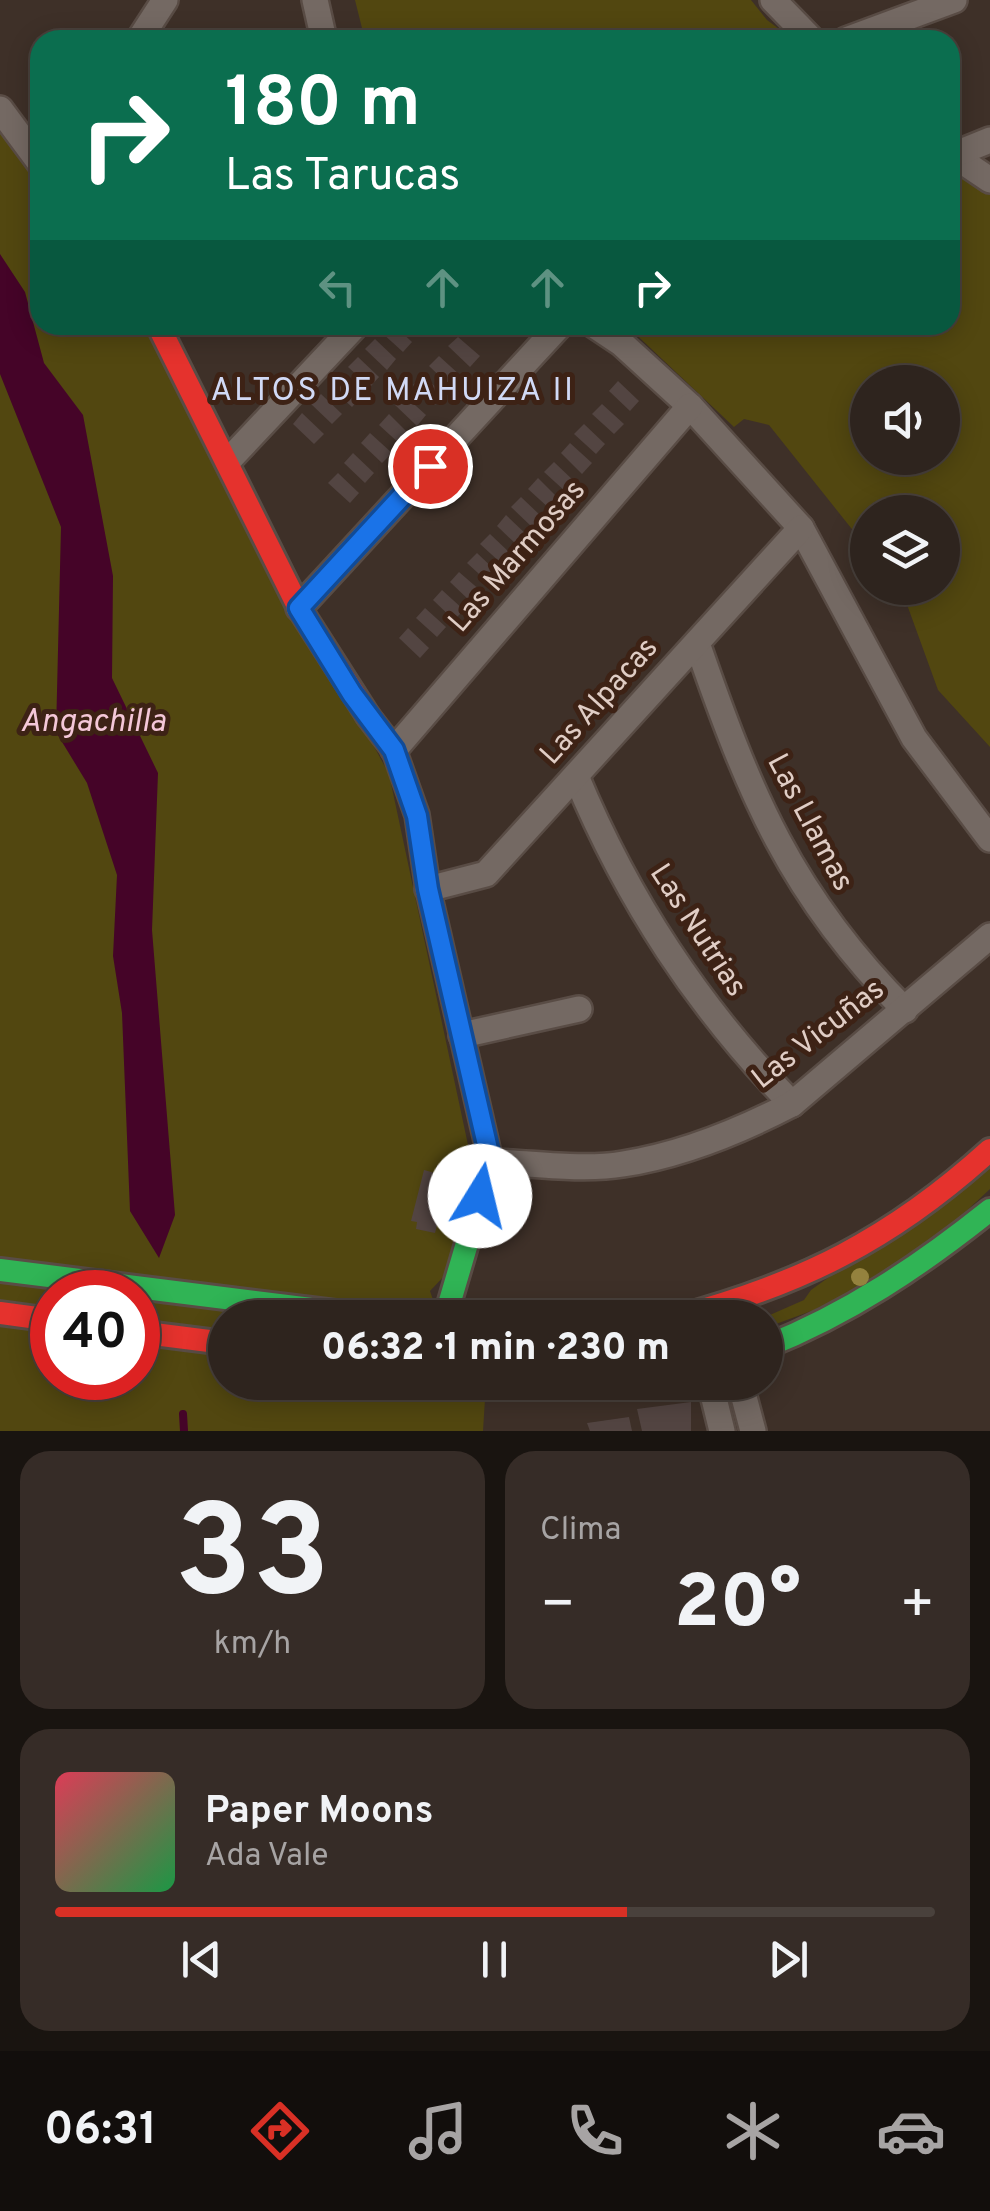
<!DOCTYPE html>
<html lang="es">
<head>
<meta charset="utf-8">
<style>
  body { margin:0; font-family:Overpass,sans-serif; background:#362c27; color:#f1f3f6; height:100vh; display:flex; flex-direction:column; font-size:38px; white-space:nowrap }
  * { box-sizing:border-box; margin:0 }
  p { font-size:32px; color:#a7a4a4 }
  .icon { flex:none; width:55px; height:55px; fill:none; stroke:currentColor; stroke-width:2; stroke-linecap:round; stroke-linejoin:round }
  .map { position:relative; height:1431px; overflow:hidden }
  .drawer { display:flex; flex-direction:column; gap:20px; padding:20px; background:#191410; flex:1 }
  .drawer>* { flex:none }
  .top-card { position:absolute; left:30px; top:30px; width:930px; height:305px; border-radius:30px; box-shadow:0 5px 25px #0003,0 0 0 2px #49413c; background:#0b6e4f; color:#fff; overflow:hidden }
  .controls { position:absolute; left:850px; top:365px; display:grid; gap:20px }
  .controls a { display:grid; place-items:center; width:110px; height:110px; border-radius:50%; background:#2e241e; box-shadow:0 5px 25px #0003,0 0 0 2px #49413c; font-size:50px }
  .speed { position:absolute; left:30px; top:1270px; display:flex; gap:20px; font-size:50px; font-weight:700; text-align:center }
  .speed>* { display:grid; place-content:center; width:130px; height:130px; border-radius:50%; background:#2e241e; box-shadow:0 5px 25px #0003,0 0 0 2px #49413c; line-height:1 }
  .speed .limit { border:15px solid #d22; background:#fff; color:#111 }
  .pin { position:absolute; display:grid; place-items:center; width:85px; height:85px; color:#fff; margin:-42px; border:5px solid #fff; border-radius:50%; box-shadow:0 2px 10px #0007 }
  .me { position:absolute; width:110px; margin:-55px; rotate:9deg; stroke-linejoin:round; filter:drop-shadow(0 0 8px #0008) }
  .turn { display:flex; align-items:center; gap:35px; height:210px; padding:0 30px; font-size:45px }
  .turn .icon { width:130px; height:130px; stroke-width:2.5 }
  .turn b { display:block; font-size:70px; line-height:85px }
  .lanes { display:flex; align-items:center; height:95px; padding:0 30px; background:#0003; justify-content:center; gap:50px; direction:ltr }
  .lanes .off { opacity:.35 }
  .big { font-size:75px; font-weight:800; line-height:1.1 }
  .drawer .tile { flex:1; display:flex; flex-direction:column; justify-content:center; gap:15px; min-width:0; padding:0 35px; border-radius:30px; background:#362c27 }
  .drawer .dial { align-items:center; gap:0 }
  .dial b { font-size:130px; line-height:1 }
  .song { display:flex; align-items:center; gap:30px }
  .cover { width:120px; height:120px; border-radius:15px; background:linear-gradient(135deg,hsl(350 70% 55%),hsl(140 70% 35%)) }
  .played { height:10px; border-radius:5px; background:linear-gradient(90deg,#d93025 65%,#49413c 65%) }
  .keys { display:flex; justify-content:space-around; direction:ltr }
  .heat { display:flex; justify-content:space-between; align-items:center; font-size:55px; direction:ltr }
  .drawer .tiles { flex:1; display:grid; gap:20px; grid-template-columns:1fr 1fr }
  .tile:last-child { grid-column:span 2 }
  .trip { position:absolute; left:208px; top:1300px; width:575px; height:100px; border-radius:50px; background:#2e241e; box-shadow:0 5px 25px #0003,0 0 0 2px #49413c; font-weight:800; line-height:100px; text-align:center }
  .tab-bar { display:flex; height:160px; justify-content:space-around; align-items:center; background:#120e0c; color:#a7a4a4 }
  .tab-bar .icon { width:70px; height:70px }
  .tab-bar .active { color:#d93025 }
  .tab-bar b { font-size:45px; color:#f1f3f6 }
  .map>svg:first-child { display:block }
  .green { fill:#524710; fill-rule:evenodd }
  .water { fill:#450428 }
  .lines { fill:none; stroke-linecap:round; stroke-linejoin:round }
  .stream { stroke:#450428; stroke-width:8 }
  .building { fill:#534542 }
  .street-casing { stroke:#594c45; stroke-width:30 }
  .fast-casing { stroke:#594c45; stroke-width:28 }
  .jam-casing { stroke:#594c45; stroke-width:28 }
  .street { stroke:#746963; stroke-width:25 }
  .fast { stroke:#30b455; stroke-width:22 }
  .jam { stroke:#e5322d; stroke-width:22 }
  .tree { fill:#94823e }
  .route-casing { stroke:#114b97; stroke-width:25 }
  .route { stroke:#1a73e8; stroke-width:18 }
  .labels { text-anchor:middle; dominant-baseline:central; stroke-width:10; stroke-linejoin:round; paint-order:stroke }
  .street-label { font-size:30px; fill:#e0cdc5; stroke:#3d2215 }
  .neighbourhood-label { font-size:32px; letter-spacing:2.5px; fill:#d1d9f5; stroke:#3d2215 }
  .water-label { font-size:32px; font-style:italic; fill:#f4c7d8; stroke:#3d2215 }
</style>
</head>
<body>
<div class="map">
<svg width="990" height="1431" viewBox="0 0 990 1431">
  <rect width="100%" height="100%" fill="#3e3028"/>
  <g class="green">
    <polygon points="355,0 751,0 767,20 794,40 365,40"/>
    <path d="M0,132L40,186V325H145L389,774L474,1173L447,1273L430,1291L439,1317L225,1318V1382L486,1383L483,1431H0ZM52,1292H138V1378H52Z"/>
    <path d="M950,163L990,193V747L938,690L901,588H942V512H868L867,522L855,533L769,425L744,419L734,427L626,325H950ZM868,382H942V458H868Z"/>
    <polygon points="990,1162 990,1189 918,1256 814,1310 765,1328 763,1318 804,1300 811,1290"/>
  </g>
  <polygon class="water" points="0,254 25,292 44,363 83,415 113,576 112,678 158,773 152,930 175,1215 159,1258 130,1211 122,1013 113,956 117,875 87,783 56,732 61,527 0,374"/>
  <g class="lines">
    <polyline class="stream" points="183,1414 184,1431"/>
  </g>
  <g class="building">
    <polygon points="388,325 394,325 412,342 403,352 381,332"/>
    <polygon points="458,337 480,356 470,367 448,346"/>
    <polygon points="375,339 396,359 387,370 365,349"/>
    <polygon points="439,356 461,376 451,387 429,366"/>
    <polygon points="358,357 379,377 370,387 348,367"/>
    <polygon points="423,375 444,395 435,405 413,385"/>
    <polygon points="340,377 361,397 352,407 330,387"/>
    <polygon points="618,381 639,401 630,411 609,391"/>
    <polygon points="321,394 342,414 332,424 311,404"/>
    <polygon points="405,396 426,415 417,426 395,405"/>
    <polygon points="602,404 624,424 614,434 592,414"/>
    <polygon points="302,413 324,434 314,444 293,424"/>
    <polygon points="389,414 410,435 401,445 379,425"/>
    <polygon points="584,424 605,444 596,454 574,434"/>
    <polygon points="370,433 392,453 382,463 361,443"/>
    <polygon points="570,443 592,463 582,474 561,453"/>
    <polygon points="353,453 374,473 365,483 344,463"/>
    <polygon points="554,462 575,482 566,492 544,472"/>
    <polygon points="338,473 359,493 350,503 328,483"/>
    <polygon points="538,478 559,499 550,509 528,489"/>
    <polygon points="521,497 542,517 533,528 511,507"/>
    <polygon points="506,515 528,536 518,546 497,526"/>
    <polygon points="490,534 511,554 502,564 480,544"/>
    <polygon points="477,553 498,573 489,583 467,563"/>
    <polygon points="459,572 481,591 471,602 450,582"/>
    <polygon points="442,590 464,610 454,620 433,600"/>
    <polygon points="425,608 446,627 437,637 416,618"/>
    <polygon points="408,628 429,648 420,658 399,638"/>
    <polygon points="437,1165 452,1169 435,1233 416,1229 417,1222 411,1221 424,1170 435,1173"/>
    <polygon points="691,1402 691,1431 642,1431 637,1409"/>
    <polygon points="629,1417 632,1431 590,1431 587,1423"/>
  </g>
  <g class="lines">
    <g class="street-casing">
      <g id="street">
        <polyline points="315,0 324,40"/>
        <polyline points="773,0 812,40"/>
        <polyline points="139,40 165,0"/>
        <polyline points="846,40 954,0"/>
        <polyline points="0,109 40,163"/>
        <polyline points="950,153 990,180"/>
        <polyline points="953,155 990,140"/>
        <polyline points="594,325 621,343 690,406 801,528 914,738 990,839"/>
        <polyline points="228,461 356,325"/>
        <polyline points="299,608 560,325"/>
        <path d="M697,643C749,793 791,896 905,1010"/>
        <polyline points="394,750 690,406"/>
        <path d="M576,776C628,901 698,1007 792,1104"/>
        <polyline points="428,889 486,874 801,528"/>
        <polyline points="462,1035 579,1009"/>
        <path d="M491,1162C533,1163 582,1171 623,1164C682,1155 740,1131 792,1104L990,936"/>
        <polyline points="710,1382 722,1431"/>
        <polyline points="740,1382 753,1431"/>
      </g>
    </g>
    <g class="fast-casing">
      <g id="fast">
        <polyline points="368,716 394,750 417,815 428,889 491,1162 445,1318"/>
        <polyline points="0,1270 384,1318"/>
        <path d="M765,1347C848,1314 920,1266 990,1210"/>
      </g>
    </g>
    <g class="jam-casing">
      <g id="jam">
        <polyline points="158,325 299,608 368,716"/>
        <polyline points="0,1313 52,1320"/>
        <path d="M674,1318C802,1284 892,1239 990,1150"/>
        <polyline points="138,1332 225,1343"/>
      </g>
    </g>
    <use href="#street" class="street"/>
    <use href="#fast" class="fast"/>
    <use href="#jam" class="jam"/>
  </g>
  <circle class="tree" cx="860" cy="1277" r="9"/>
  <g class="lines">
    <g class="route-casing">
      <polyline id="route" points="430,466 299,608 352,694 394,750 417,816 428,889 491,1162 480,1196"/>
    </g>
    <use href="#route" class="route"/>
  </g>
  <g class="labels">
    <g class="street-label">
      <text transform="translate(518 557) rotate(-49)">Las Marmosas</text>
      <text transform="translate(600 702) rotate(-48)">Las Alpacas</text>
      <text transform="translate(809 823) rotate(62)">Las Llamas</text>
      <text transform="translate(697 931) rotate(57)">Las Nutrias</text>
      <text transform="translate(819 1035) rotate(-38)">Las Vicuñas</text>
    </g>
    <g class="neighbourhood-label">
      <text x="393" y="392">ALTOS DE MAHUIZA II</text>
    </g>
    <g class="water-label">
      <text x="93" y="723">Angachilla</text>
    </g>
  </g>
</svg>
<div class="controls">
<a><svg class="icon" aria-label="sound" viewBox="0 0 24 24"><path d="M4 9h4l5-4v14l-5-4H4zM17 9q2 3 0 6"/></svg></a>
<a><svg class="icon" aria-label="layers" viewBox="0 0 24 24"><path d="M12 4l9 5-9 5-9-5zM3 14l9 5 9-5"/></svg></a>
</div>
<div class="speed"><div class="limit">40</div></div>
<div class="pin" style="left:430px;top:466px;background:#d93025"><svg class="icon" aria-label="arrive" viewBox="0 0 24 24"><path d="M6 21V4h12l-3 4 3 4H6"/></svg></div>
<svg class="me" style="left:480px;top:1196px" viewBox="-20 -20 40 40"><circle r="19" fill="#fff"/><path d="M0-13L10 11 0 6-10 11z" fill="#1a73e8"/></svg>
<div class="trip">06:32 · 1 min · 230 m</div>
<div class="top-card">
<div class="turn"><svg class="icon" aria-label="right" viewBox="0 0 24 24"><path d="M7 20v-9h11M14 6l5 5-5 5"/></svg><div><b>180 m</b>Las Tarucas</div></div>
<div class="lanes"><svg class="icon off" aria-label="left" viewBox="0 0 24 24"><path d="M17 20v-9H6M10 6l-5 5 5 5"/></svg><svg class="icon off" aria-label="ahead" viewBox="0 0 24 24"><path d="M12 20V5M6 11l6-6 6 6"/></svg><svg class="icon off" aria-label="ahead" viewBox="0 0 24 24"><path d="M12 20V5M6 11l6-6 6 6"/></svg><svg class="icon" aria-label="right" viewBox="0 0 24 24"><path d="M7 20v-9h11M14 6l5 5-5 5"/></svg></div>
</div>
</div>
<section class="drawer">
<div class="tiles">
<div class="tile dial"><b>33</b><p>km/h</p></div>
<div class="tile"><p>Clima</p>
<div class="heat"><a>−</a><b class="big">20°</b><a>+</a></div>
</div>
<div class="tile">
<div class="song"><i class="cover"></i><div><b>Paper Moons</b><p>Ada Vale</p></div></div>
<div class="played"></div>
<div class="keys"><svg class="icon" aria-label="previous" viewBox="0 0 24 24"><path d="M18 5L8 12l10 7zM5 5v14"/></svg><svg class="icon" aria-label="pause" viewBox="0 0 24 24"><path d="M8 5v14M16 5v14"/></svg><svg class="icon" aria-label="next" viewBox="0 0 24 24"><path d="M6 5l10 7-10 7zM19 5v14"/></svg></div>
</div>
</div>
</section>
<nav class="tab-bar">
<b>06:31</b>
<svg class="icon active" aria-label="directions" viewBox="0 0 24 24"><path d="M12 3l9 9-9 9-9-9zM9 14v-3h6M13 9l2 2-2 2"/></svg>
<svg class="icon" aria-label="music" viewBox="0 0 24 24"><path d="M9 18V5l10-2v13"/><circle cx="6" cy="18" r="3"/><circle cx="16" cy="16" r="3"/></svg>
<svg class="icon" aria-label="phone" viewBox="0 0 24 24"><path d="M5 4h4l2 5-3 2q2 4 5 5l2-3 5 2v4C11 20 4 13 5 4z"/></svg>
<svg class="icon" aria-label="climate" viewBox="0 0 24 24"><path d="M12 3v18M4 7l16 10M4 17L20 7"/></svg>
<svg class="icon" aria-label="car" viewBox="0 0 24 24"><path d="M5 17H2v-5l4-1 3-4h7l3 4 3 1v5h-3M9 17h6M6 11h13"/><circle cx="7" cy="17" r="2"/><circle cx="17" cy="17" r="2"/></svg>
</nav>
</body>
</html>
